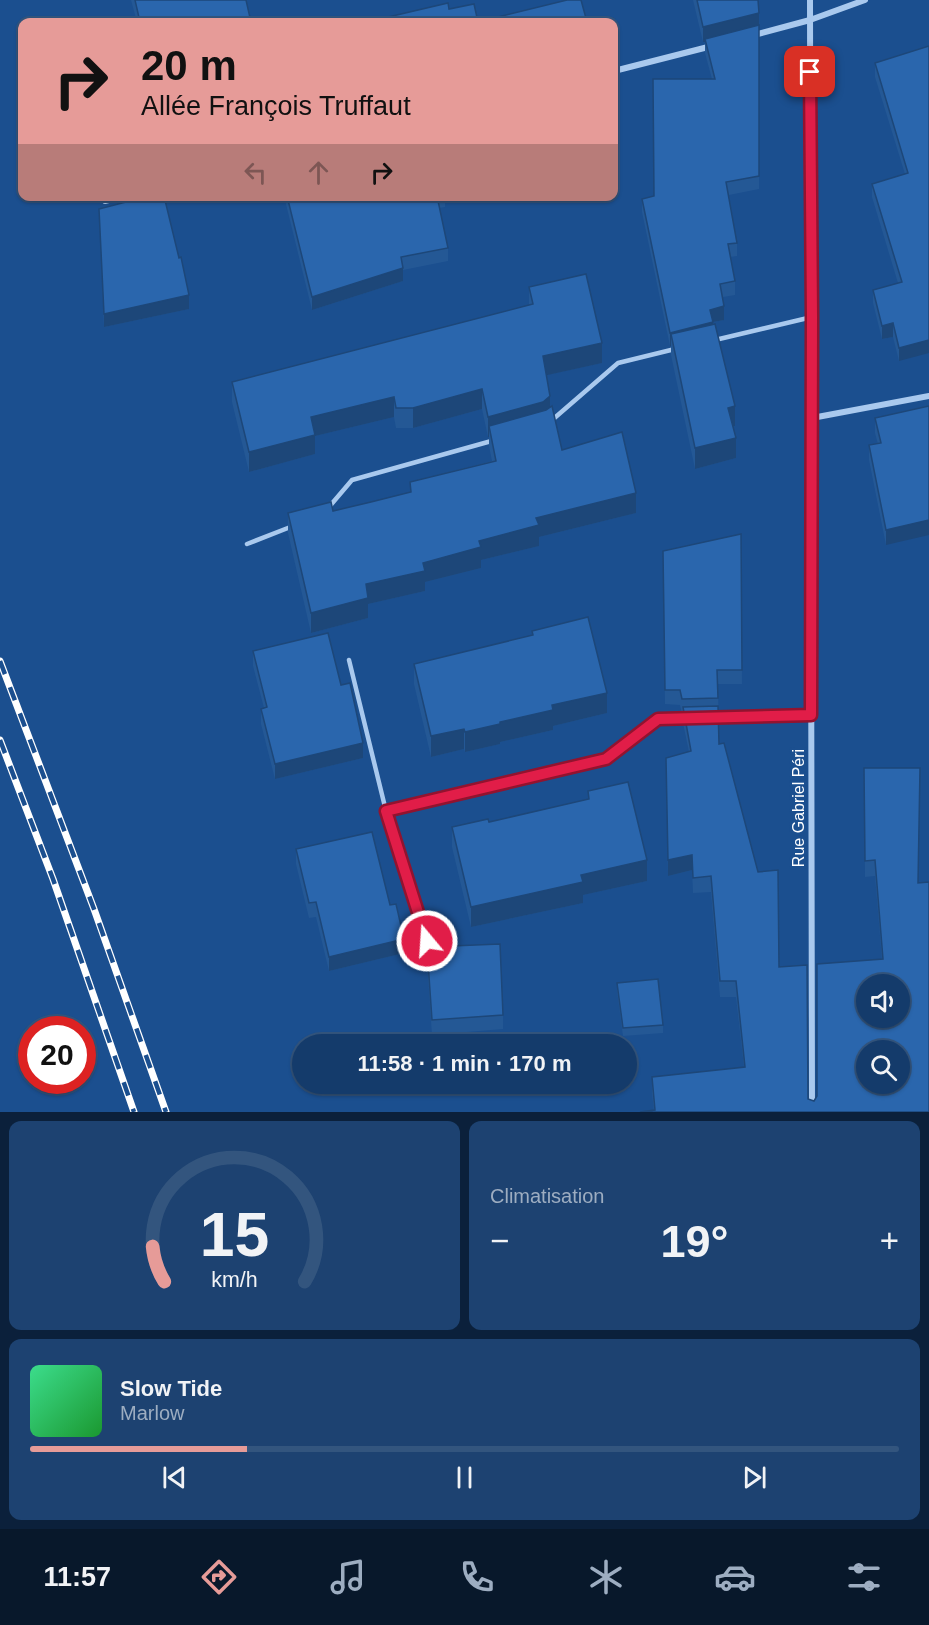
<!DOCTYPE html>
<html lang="fr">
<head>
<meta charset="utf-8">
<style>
  body { margin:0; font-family:Arial,sans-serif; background:#1d4271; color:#f1f3f6; height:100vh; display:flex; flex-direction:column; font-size:22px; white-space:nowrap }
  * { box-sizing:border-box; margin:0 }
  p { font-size:20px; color:#9dadc1 }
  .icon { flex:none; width:33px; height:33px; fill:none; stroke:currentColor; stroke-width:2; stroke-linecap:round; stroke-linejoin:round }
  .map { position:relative; height:1112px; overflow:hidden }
  .sheet { display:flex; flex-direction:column; gap:9px; padding:9px; background:#0b203b; flex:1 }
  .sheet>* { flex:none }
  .banner { position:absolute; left:18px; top:18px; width:600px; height:183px; border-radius:12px; box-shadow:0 2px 4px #0004,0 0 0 2px #33557e; background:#e69b98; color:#111; overflow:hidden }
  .tools { position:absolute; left:856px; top:974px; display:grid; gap:12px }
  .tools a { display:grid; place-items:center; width:54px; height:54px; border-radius:50%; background:#143b6b; box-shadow:0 2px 4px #0004,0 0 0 2px #33557e; font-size:30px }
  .speed { position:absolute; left:18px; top:1016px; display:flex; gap:12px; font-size:30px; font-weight:700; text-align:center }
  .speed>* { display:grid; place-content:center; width:78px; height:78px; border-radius:50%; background:#143b6b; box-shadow:0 2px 4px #0004,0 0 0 2px #33557e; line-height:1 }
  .speed .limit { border:9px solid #d22; background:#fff; color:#111 }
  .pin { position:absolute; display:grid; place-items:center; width:51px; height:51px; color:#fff; margin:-26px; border-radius:12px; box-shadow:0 3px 9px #0006 }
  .me { position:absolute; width:66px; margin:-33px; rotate:342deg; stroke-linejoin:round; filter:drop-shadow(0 0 4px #0008) }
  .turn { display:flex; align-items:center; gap:21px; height:126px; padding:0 24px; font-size:27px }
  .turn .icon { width:78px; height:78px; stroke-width:2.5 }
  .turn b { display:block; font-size:42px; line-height:51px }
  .lanes { display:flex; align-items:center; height:57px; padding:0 24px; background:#0003; justify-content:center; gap:30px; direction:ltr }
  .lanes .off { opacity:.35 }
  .big { font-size:45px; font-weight:800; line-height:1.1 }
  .sheet .widget { flex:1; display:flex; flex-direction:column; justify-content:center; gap:9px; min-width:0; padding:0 21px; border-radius:12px; background:#1d4271 }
  .sheet .dial { align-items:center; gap:0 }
  .dial svg { height:156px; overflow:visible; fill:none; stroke:#33557e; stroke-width:7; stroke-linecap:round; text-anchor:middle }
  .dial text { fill:#f1f3f6; stroke:none }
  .song { display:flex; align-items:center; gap:18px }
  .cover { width:72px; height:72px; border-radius:9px; background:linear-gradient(135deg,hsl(150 70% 55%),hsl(130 70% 35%)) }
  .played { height:6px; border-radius:3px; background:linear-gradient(90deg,#e69b98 25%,#33557e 25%) }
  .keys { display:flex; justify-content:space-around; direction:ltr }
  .heat { display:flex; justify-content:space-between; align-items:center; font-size:33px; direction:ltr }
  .sheet .tiles { flex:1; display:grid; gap:9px; grid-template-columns:1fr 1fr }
  .widget:last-child { grid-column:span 2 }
  .trip { position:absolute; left:292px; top:1034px; width:345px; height:60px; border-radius:30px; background:#143b6b; box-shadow:0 2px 4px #0004,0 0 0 2px #33557e; font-weight:800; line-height:60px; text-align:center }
  .dock { display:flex; height:96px; justify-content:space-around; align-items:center; background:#08182b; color:#9dadc1 }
  .dock .icon { width:42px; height:42px }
  .dock .current { color:#e69b98 }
  .dock b { font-size:27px; color:#f1f3f6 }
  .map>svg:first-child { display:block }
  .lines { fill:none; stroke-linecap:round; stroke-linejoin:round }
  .service { stroke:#a9c9ee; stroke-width:4.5 }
  .minor { stroke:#a9c9ee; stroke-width:6 }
  .rail-casing { stroke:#fff; stroke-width:7 }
  .rail { stroke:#1b4f8f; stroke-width:4.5; stroke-dasharray:14; stroke-linecap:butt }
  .wall { fill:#245895 }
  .shaded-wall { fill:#1d4779 }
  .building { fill:#2a66ad; stroke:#1d4779; stroke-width:1.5; fill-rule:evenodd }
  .route-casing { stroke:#92132f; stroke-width:15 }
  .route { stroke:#e11d48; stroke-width:10 }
  .labels { text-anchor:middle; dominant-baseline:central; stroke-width:6; stroke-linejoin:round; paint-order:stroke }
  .street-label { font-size:16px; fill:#fff; stroke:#1b4f8f }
</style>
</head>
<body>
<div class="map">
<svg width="929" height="1112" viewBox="0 0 929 1112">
  <rect width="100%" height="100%" fill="#1b4f8f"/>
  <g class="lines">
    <g class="service">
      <polyline points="715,340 812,317"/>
      <polyline points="551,421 618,363 675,349"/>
      <polyline points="329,507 352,480 495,440"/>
      <polyline points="247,544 293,526"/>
      <polyline points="349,660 386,811 427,941"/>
      <polyline points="715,717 811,715"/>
      <polyline points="386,811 606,759 658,719 689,718"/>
    </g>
    <g class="minor">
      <polyline points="810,0 812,1112"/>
      <polyline points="754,35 810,20 865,0"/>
      <polyline points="614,71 712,46"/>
      <polyline points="105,201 123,196"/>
      <polyline points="812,418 929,396"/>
    </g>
    <g class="rail-casing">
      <g id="rail">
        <polyline points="0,661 94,909 166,1112"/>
        <polyline points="0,740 53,879 134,1112"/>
      </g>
    </g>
    <use href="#rail" class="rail"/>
  </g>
  <g class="wall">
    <polygon points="131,0 246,0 251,22 137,22"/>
    <polygon points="693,0 758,0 759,25 759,189 729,195 737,243 737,256 730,257 735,281 735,295 723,297 724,320 713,322 735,426 733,427 736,458 695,469 671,355 671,346 670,346 642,212 642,199 654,196 712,79 705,53 705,42 703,42"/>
    <polygon points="929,46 899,361 893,337 882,339 873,303 873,290 898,283 872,197 872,184 905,174 875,77 875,63"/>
    <polygon points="284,196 465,196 445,197 445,207 439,208 448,248 448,261 403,270 403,281 312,310"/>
    <polygon points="99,209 189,309 104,327"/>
    <polygon points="529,287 602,363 546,375 550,407 562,450 636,513 539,537 539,546 481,560 481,568 425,582 425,591 368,604 368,618 311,633 288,533 288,513 333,511 371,502 410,492 410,482 492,461 489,446 489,437 488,437 482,409 413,428 396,428 394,417 315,436 315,454 249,472 232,402 232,382 529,305"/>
    <polygon points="929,406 886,545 869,460 869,445 878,444 875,433 875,418"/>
    <polygon points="741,534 742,684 718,684 719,744 779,967 808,1099 814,1101 817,1096 882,960 875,876 865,877 864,768 918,883 929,1112 654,1111 652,1093 652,1077 744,1067 736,997 720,997 711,892 693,893 692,870 668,876 666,758 689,752 683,723 683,714 682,714 680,705 665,704 663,551"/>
    <polygon points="532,631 607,713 553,726 553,730 500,742 500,744 465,752 464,749 431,757 414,684 414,664 532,635"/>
    <polygon points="253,651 341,685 363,758 275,779 261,724 261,709 264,708 253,666"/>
    <polygon points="588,791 647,881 583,895 583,903 471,927 452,847 452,827 489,822 588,800"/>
    <polygon points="296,849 390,905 404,953 329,971 316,917 309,918 296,864"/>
    <polygon points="427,947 503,1015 503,1029 432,1035 427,962"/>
    <polygon points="617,983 663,1025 663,1033 623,1036 617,991"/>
  </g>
  <g class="shaded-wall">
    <polygon points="759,13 759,28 705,39 705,42 703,42 703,27"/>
    <polygon points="403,268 403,281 312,310 312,297"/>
    <polygon points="189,295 189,309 104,327 104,314"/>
    <polygon points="724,306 724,320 713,322 713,336 671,334 671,346 670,346 670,333 710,310"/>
    <polygon points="893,323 893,337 882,339 882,326"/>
    <polygon points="929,340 929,353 899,361 899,348"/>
    <polygon points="602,343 602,363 543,376 543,356"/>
    <polygon points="482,389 482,409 413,428 413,408"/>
    <polygon points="550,396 550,416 489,426 489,437 488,437 488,417"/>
    <polygon points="394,397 394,417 315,436 315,454 249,472 249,452 311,417"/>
    <polygon points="735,406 735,426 728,428 728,408"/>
    <polygon points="736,438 736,458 695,469 695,448"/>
    <polygon points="636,493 636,513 539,537 539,546 481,560 481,568 425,582 425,591 368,604 368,618 311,633 311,613 366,584 536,518"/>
    <polygon points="929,520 929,535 886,545 886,530"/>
    <polygon points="607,693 607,713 553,726 553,730 500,742 500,744 465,752 465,732 552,705"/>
    <polygon points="464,729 464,749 431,757 431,736"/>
    <polygon points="363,743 363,758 275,779 275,764"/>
    <polygon points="692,855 692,870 668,876 668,860"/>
    <polygon points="647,860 647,881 583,895 583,903 471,927 471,907 581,875"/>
    <polygon points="404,939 404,953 329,971 329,957"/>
  </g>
  <g class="building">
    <polygon points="135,0 246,0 251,22 140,22"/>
    <polygon points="567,0 581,0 587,22 478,22"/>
    <polygon points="697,0 758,0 759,13 703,27"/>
    <polygon points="448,3 449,9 474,4 478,22 367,22"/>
    <polygon points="759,25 759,176 726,182 737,243 728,244 735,281 720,284 724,306 710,310 713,322 670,333 642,199 654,196 653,79 715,79 705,39"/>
    <polygon points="929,46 929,340 899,348 893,323 882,326 873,290 902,282 872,184 908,173 875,63"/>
    <polygon points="149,196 164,196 179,258 181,257 189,295 104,314 99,209"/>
    <polygon points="287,196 437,196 448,248 401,257 403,268 312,297"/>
    <polygon points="586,274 602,343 543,356 550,396 543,402 488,417 482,389 413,408 396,408 394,397 311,417 315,435 249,452 232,382 533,304 529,287"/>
    <polygon points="715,324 735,406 728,408 736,438 695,448 671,334"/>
    <polygon points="552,406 562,450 622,432 636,493 536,518 539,525 479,541 481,547 423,563 425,571 366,584 368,598 311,613 288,513 331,502 333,511 371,502 411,492 410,482 496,461 489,426 546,410"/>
    <polygon points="929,406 929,520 886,530 869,445 881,443 875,418"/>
    <polygon points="741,534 742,670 717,670 718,698 682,699 680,690 665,690 663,551"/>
    <polygon points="588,617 607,693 552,705 553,710 500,722 500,724 465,732 464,729 431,736 414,664 533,635 532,631"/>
    <polygon points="328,633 341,685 350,683 363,743 275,764 261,709 267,707 253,651"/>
    <path d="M718,706L719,744L724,743L758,872L778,870L779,967L807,965L808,1099L814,1101L817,1096V964L883,959L875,860L865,861L864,768H920L918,883L929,882V1112H640L655,1110L652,1077L745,1067L736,981H720L711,876L693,878L692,855L668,860L666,758L691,751L683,707ZM867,984H900V1017H867ZM867,1050H900V1083H867Z"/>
    <polygon points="628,782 647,860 581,875 583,882 471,907 452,827 488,819 489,822 589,799 588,791"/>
    <polygon points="372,832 390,905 396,904 404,939 329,957 316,902 309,903 296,849"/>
    <polygon points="500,944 503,1015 432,1020 427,947"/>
    <polygon points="658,979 663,1025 623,1028 617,983"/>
  </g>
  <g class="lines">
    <g class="route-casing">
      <polyline id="route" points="427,941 386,811 606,759 658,719 811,715 812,317 810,72"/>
    </g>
    <use href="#route" class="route"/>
  </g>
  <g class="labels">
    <g class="street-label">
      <text transform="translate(798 808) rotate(-90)">Rue Gabriel Péri</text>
    </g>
  </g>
</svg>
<div class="tools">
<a><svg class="icon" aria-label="sound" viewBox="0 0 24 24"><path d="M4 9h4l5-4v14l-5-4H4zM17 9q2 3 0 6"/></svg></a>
<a><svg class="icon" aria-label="search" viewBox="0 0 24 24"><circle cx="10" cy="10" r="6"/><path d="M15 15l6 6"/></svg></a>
</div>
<div class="speed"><div class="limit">20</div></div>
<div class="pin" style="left:810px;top:72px;background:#d93025"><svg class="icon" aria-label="arrive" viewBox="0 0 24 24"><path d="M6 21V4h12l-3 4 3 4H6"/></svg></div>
<svg class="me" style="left:427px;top:941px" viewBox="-20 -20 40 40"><circle r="17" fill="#e11d48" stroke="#fff" stroke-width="3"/><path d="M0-11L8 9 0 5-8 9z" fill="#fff"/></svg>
<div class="trip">11:58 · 1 min · 170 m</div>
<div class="banner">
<div class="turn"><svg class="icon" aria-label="right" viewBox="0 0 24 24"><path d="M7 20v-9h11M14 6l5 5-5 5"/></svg><div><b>20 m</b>Allée François Truffaut</div></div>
<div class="lanes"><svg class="icon off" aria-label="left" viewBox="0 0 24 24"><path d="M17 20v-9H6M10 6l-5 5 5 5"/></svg><svg class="icon off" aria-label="ahead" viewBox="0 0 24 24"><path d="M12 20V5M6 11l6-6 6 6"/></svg><svg class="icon" aria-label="right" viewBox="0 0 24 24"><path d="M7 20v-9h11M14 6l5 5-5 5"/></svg></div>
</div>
</div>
<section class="sheet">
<div class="tiles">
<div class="widget dial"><svg viewBox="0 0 100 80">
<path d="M14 69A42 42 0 1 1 86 69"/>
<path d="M14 69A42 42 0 0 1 8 51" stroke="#e69b98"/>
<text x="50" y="56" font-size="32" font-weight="700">15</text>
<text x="50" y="72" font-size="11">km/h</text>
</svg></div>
<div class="widget"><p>Climatisation</p>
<div class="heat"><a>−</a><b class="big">19°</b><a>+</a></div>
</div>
<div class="widget">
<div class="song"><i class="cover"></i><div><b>Slow Tide</b><p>Marlow</p></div></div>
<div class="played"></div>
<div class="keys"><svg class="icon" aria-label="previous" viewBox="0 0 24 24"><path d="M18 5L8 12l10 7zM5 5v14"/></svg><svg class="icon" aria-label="pause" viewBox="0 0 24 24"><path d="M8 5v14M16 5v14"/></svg><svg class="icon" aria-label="next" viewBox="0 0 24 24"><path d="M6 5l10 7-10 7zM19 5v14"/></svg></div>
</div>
</div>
</section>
<nav class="dock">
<b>11:57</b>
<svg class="icon current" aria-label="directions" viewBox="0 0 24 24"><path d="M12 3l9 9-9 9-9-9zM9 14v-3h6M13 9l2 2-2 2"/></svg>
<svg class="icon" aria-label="music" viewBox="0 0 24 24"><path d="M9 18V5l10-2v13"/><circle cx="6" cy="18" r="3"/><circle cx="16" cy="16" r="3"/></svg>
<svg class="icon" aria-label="phone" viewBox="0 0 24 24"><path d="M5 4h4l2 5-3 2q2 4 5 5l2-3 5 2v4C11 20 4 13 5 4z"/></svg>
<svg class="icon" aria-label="climate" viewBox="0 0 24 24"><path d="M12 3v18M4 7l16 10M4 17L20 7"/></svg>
<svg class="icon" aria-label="car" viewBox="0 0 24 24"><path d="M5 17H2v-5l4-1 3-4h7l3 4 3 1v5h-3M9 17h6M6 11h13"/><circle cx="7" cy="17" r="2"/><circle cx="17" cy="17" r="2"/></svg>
<svg class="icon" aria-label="filters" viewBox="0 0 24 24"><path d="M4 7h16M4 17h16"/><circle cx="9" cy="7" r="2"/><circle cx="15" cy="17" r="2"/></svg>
</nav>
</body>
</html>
